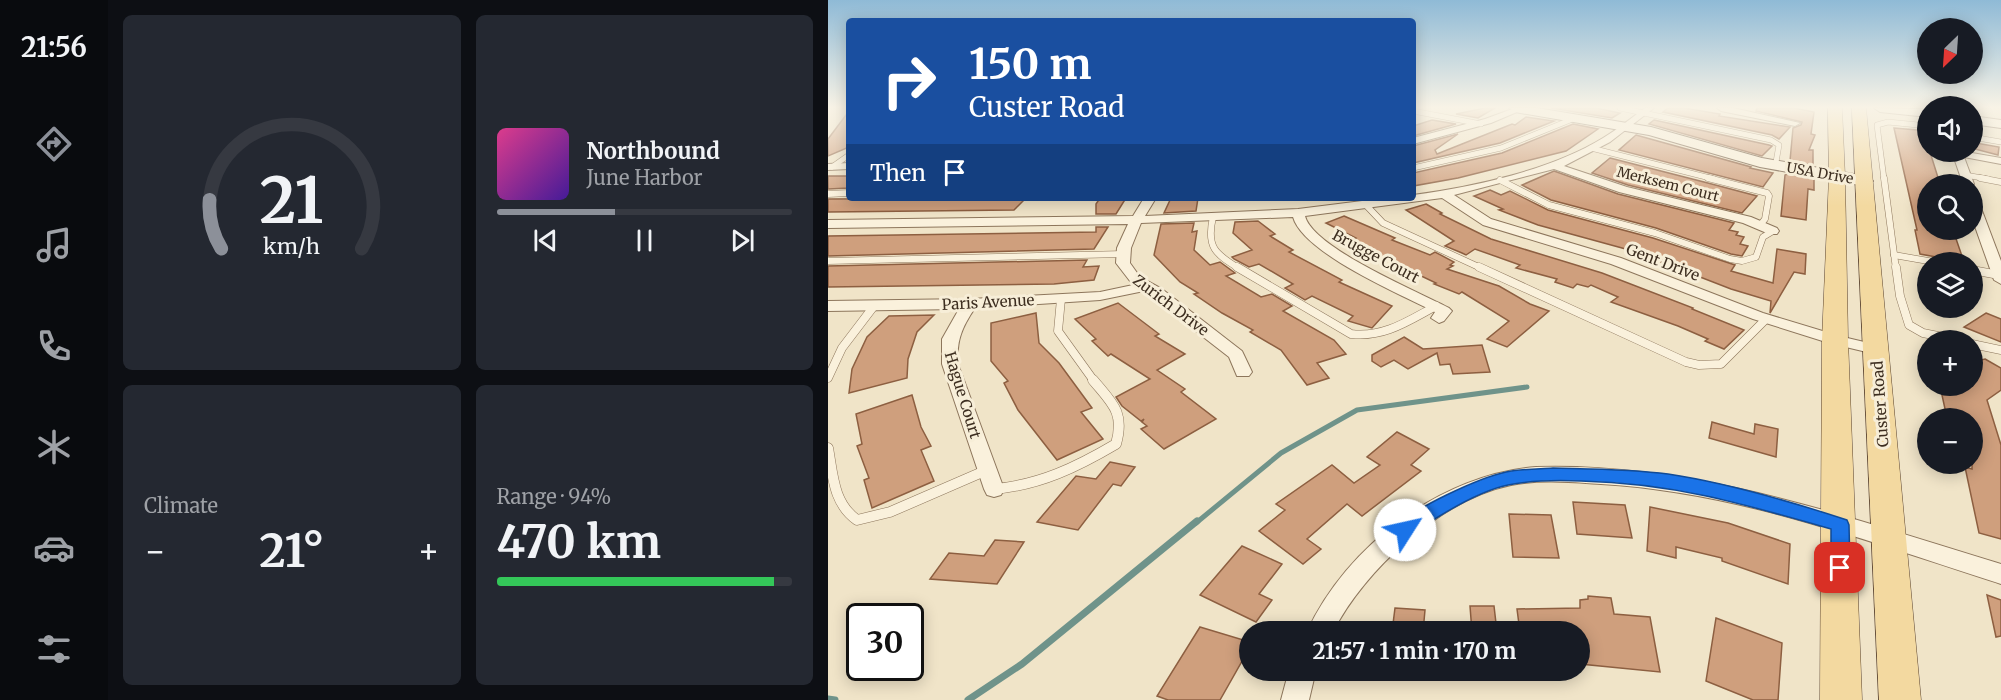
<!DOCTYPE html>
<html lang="en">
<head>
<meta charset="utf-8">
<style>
  body { margin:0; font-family:Merriweather,serif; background:#242831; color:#f1f3f6; height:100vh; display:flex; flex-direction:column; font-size:22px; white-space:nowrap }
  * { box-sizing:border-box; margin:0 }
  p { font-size:20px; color:#9ea1a6 }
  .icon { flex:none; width:33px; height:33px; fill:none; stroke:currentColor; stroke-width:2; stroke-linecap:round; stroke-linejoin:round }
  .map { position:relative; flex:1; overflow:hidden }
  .sheet { display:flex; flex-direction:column; gap:15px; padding:15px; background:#0d0f14; width:720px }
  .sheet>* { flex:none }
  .guide { position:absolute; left:18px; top:18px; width:570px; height:183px; border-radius:6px; box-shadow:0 3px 15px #0003; background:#1a4fa0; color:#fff; overflow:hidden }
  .needle { width:39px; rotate:205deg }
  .controls { position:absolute; left:1089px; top:18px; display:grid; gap:12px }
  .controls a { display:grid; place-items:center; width:66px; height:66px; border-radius:50%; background:#171b24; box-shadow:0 3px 15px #0003; font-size:30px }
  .speed { position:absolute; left:18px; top:603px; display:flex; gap:12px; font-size:30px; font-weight:700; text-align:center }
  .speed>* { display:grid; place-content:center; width:78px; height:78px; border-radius:50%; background:#171b24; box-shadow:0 3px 15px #0003; line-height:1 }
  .speed .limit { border:3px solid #111; border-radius:9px; background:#fff; color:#111 }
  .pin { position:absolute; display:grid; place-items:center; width:51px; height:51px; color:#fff; margin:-26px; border-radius:12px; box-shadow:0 3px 9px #0006 }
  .me { position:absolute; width:66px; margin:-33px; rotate:55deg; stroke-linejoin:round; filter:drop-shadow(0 0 4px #0008) }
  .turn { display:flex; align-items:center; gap:21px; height:126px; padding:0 24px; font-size:27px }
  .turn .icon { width:78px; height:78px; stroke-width:2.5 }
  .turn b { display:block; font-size:42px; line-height:51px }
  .then { display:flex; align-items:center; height:57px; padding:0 24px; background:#0003; gap:12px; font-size:22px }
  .big { font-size:45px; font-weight:700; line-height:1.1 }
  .sheet .card { flex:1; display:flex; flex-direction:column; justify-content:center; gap:9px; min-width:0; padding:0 21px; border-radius:9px; background:#242831 }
  .sheet .dial { align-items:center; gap:0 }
  .dial svg { height:156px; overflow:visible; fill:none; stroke:#363941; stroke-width:7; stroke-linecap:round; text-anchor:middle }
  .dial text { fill:#f1f3f6; stroke:none }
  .song { display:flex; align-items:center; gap:18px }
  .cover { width:72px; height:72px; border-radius:9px; background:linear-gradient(135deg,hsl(330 70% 55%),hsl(260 70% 35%)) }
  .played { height:6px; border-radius:3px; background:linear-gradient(90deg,#8c9099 40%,#363941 40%) }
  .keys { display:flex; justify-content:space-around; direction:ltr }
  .heat { display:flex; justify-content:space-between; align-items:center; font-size:33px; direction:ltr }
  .charge { height:9px; border-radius:4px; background:linear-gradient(90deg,#34c759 94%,#363941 0) }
  .sheet .tiles { flex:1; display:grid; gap:15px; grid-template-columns:repeat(2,1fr) }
  .trip { position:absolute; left:411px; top:621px; width:351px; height:60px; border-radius:30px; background:#171b24; box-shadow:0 3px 15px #0003; font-weight:700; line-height:60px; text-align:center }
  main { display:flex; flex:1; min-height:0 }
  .tabs { display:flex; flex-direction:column; width:108px; justify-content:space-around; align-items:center; background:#090b0e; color:#9ea1a6 }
  .tabs .icon { width:42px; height:42px }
  .tabs .current { color:#8c9099 }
  .tabs b { font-size:27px; color:#f1f3f6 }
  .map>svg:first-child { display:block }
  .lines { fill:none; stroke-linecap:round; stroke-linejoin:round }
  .stream-far1 { stroke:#6f938a; stroke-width:5 }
  .stream { stroke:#6f938a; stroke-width:7 }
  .building { fill:#cf9f7d; stroke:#8d5f41; stroke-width:1.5 }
  .lane-far3-casing { stroke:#8d765c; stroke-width:6 }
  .lane-far2-casing { stroke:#8d765c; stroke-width:7 }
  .lane-far1-casing { stroke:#8d765c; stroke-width:9 }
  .lane-casing { stroke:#8d765c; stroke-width:11 }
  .street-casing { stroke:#8d765c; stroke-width:2 }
  .secondary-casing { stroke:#6f573f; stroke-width:2 }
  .primary-casing { stroke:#5b4430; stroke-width:1 }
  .lane-far3 { stroke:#faf1dc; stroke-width:5 }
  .lane-far2 { stroke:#faf1dc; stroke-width:6 }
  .lane-far1 { stroke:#faf1dc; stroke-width:8 }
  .lane { stroke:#faf1dc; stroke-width:10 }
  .street { fill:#faf1dc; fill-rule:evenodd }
  .secondary { fill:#faf1dc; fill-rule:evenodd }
  .primary { fill:#f3d9a0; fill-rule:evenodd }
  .route { fill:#1a73e8; stroke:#114b97; stroke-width:1.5 }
  .labels { text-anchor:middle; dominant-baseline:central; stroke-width:6; stroke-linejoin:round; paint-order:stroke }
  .far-street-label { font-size:14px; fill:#3d2e20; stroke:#f7eed8 }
  .street-label { font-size:15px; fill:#3d2e20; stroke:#f7eed8 }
</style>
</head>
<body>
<main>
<nav class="tabs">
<b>21:56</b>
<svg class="icon current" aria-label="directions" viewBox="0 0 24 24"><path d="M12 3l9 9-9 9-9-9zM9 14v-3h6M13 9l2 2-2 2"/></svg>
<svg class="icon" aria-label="music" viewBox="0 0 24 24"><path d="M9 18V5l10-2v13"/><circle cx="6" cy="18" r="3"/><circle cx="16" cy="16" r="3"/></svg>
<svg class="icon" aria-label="phone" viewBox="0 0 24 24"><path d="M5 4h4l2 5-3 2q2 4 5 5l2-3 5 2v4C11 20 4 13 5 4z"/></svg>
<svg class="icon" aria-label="climate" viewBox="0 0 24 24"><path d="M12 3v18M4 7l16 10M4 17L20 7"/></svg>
<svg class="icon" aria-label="car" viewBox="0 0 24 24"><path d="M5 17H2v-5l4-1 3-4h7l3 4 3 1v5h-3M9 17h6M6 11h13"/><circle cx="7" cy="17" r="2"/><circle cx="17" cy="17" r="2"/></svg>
<svg class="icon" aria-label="filters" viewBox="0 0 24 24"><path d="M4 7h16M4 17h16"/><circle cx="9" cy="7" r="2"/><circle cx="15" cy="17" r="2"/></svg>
</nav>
<section class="sheet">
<div class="tiles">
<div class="card dial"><svg viewBox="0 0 100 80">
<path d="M14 69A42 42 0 1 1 86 69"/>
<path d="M14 69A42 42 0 0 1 8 44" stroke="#8c9099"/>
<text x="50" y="56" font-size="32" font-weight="700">21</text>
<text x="50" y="72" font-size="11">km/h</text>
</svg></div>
<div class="card">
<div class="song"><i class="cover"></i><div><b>Northbound</b><p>June Harbor</p></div></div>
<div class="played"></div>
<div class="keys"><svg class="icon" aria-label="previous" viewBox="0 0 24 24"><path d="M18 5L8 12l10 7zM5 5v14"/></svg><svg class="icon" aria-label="pause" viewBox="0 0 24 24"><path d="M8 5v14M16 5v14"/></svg><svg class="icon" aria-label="next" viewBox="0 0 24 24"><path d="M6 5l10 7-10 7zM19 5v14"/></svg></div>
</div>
<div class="card"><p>Climate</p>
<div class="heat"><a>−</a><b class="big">21°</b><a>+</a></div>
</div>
<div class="card"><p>Range · 94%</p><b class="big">470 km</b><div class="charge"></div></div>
</div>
</section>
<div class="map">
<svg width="1173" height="700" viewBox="0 0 1173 700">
  <rect width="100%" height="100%" fill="#f0e4c8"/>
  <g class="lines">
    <polyline class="stream-far1" points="368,523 453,453 529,410 699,387"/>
    <g class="stream">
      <polyline points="0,699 7,700"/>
      <polyline points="140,700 194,664 369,521"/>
    </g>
  </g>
  <g class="building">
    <polygon points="657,108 667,108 650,118 628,114"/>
    <polygon points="723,108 768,108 792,113 784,118"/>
    <polygon points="840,108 856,108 892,114 891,116 962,127 951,139 944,135 835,112"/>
    <polygon points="929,108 966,108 986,112 983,134 987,135 981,150 985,150 985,165 962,161 965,128 973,125 974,122 928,111"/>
    <polygon points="21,111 21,147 0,156 0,139"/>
    <polygon points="698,117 726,121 672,143 585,163 585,146 630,134 607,150 609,154 684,124 687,125"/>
    <polygon points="604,120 628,124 585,136 585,126"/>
    <polygon points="826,120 941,145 944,146 934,156 821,124"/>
    <polygon points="745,124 770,129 738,151 630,178 585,186 585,173 674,153"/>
    <polygon points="1066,128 1100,131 1100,152 1102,152 1112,184 1100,184 1100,230 1125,230 1136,262 1092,254 1087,230 1089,230"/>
    <polygon points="808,135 923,167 922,168 945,173 935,187 791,150"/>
    <polygon points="1148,143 1171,147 1170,155 1147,149"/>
    <polygon points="782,158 876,182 929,196 914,213 800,185 764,173"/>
    <polygon points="726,171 790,194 906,223 901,230 910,232 908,235 916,237 912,244 920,246 914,256 903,254 828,228 723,200 694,185"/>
    <polygon points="960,174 986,179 986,190 980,189 978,220 953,216 957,175"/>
    <polygon points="0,176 21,176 21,188 0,189"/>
    <polygon points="662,190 673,195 682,191 720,210 825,238 907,265 903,271 945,283 949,249 978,254 977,274 966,272 942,313 943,301 903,289 805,251 710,225 671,210 675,209 646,196"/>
    <polygon points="198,198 186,210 0,212 0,199"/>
    <polygon points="272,198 298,198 288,214 268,214 268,204"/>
    <polygon points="343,198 370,198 368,211 336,213"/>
    <polygon points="598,204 614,213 612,214 663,239 774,273 865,308 864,309 916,330 896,349 877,341 880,339 850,326 783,302 790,297 763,285 760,287 749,284 745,288 727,282 729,279 688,268 692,265 647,249 638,255 634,253 617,246 626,241 578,210"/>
    <polygon points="516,216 567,238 564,240 602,255 607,252 626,262 622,265 625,266 619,269 671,286 702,304 721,311 679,347 659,339 681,321 634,292 631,294 606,284 608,283 522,242 528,238 498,223"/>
    <polygon points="430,221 447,234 442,236 465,250 461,252 514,280 511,282 564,306 544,328 520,321 525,316 484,296 477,300 457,288 465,284 431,264 421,267 406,259 404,257 424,250 405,233 407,222"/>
    <polygon points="366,223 364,232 369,231 366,250 382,265 392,262 407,273 398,276 433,297 444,294 464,306 455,311 506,340 518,354 489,363 501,378 479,385 453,350 422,332 425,330 394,313 366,294 370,293 352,282 326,255 333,224"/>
    <polygon points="268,227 280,227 266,249 0,256 0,236 268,232"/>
    <polygon points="259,260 255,267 271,266 266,280 226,284 0,287 0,266"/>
    <polygon points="290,303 331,334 327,336 357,354 329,370 357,389 353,392 388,419 336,449 313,429 319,426 314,422 316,419 313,421 294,406 288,397 322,379 283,354 280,356 264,341 268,339 247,319"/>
    <polygon points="208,313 211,343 231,363 264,408 253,412 275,439 229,460 190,410 176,383 180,381 163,361 163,323"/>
    <polygon points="1158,313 1173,319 1173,342 1136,327"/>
    <polygon points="106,315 89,332 80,359 79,378 21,393 24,369 39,337 61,316"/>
    <polygon points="576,337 595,349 654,345 662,372 625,374 622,364 612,365 609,353 580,369 566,360 553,367 544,361 544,355"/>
    <polygon points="1157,359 1173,368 1173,390 1159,400 1173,445 1173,539 1151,533 1137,467 1144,469 1144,418 1119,418 1112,386 1144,386 1144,362"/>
    <polygon points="84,395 93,427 103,446 93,450 106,481 44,508 36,480 41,478 29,446 34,444 28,414"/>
    <polygon points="884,422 926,434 927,424 950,429 948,457 881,438"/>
    <polygon points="569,432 601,449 583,465 593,471 534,516 519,504 479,539 493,549 475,564 431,531 457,510 448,504 504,465 526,483 552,465 539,457"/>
    <polygon points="282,462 307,467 293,486 285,484 250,530 209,522 248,476 268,479"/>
    <polygon points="745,502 797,505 804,538 749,534"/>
    <polygon points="822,507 900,523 962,544 960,584 894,561 894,558 848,547 848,558 819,551"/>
    <polygon points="681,514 723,515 731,558 685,557"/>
    <polygon points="167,540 196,542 169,584 102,579 121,553 156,556"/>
    <polygon points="414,546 454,564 431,594 444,600 428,622 372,595"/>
    <polygon points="1159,595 1173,600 1173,636 1168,637"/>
    <polygon points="760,596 783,598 786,614 822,617 832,672 752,664 752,632 692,632 689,609 752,608 752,600 760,599"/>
    <polygon points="642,606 666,606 669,632 644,632"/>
    <polygon points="567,608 597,610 595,632 564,632"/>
    <polygon points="888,618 954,643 950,700 925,700 878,681"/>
    <polygon points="372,627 422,642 422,647 392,700 340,700 329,696"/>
  </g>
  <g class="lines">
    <g class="lane-far3-casing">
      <g id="lane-far3">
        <polyline points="792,108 943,140 951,145 948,162"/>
        <polyline points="585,111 653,124"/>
        <polyline points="1144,137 1173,142"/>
        <polyline points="763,148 886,179"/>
        <polyline points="4,167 21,155"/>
        <polyline points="585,168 673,148 747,118"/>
        <polyline points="1137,175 1160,179"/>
        <polyline points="1056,179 1049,125 1060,122 1100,126"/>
      </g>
    </g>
    <g class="lane-far2-casing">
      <g id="lane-far2">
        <polyline points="880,178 939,193 941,196 937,219 933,224"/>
        <polyline points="1056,178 1068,269"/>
        <polyline points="1152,178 1173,182"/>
        <polyline points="672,180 721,205 827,233 902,259 914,261 928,257 935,237 945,231"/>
        <polyline points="0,194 21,193"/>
        <polyline points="537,204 555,223 655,269"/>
        <path d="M385,217C378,247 387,254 412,269"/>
        <polyline points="1066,255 1106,262"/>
        <polyline points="0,261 296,254"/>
      </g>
    </g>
    <g class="lane-far1-casing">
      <g id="lane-far1">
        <path d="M409,267L523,334C556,338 580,321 608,306"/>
        <polyline points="651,267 858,362 871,365 893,364 938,319"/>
        <polyline points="1068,267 1072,296 1081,325 1095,333 1130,340"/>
        <polyline points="1144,270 1171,275"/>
        <polyline points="233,299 230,331 266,381"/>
        <polyline points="1144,344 1173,350"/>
        <polyline points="0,378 14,348 46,306"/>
      </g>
    </g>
    <g class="lane-casing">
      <g id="lane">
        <path d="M0,448C5,475 5,503 29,520L62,512L159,470"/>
        <path d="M166,489C212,485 249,467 288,444C297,412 284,403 265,380"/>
      </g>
    </g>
    <g class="street-casing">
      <g id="street">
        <polygon points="687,108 696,109 663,123 585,144 585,138 657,119"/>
        <path d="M817,108H826L782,142L736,166L799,187L923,217L949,228L951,231L949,234H941L915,223L791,192L726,169L626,195L663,219L793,258L935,313L1011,336L1053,346L1055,349L1053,352L1047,354L1001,343L925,319L783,264L655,225L614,198L477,216C485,248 589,291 621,308L624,311L616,321L611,323L603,318L607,312C572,294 475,253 465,217L313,223L303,248L302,263L312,277L334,289L414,351L424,372L421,376H409L401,357L316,291L272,300L147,308C134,327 128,341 130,364L176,489L173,495L166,497L159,495L156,489L114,364V339L131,309L0,311V301L142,299L272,292L305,285L288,263L289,248L300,224L0,228V220L305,216L316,198H328L317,216L470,209L558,198H585V195C646,187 723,170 775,138C790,129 803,118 817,108Z"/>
        <polygon points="889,108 905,108 972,123 967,126 893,111"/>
        <polygon points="1124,152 1138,152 1173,158 1173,164 1136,157 1146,184 1135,184"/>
        <polygon points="21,163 21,169 0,170 0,164"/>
        <polygon points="1144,197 1150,200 1173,261 1173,284 1166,280 1144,218"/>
        <path d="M708,467C869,462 1021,518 1173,564V584C1042,542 912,492 773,484C743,482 712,479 683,485C614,499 536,570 505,632H479C518,546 614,474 708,467Z"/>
        <polygon points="461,670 488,670 481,700 453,700"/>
      </g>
    </g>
    <g class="secondary-casing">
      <g id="secondary">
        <polygon points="681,108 709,108 823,127 934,158 1037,176 1045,181 1037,186 932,167 821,135 687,112"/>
        <polygon points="1046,108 1100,109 1100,117 1052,112"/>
        <polygon points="1144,116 1173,120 1173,128 1144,124"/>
      </g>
    </g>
    <g class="primary-casing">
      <g id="primary">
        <polygon points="1000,108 1014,108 1017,177 1020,340 1034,700 992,700 994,340 1001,177"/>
        <polygon points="1024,108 1038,108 1093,700 1051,700"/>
      </g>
    </g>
    <use href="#lane-far3" class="lane-far3"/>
    <use href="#lane-far2" class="lane-far2"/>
    <use href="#lane-far1" class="lane-far1"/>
    <use href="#lane" class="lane"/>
    <use href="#street" class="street"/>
    <use href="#secondary" class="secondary"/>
    <use href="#primary" class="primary"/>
  </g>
  <linearGradient id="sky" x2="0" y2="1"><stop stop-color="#8fbad6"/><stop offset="0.52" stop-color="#f8f3e6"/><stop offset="1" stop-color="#f8f3e6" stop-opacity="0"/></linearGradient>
  <rect width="1173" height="206" fill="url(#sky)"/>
  <path class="route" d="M725,468C763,469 802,469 840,474C900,483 961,501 1019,520L1021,525L1022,568L1019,574L1012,577L1005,574L1003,568V529C916,504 845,483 753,481C729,480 704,480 680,485C656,490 631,504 610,517C601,522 593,531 584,535C579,538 576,537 571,535L568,530C579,509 655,477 678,472C693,469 710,469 725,468Z"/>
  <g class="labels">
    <g class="far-street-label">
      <text transform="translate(992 173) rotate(10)">USA Drive</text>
      <text transform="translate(840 184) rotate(14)">Merksem Court</text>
    </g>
    <g class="street-label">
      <text transform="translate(548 256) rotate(28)">Brugge Court</text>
      <text transform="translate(835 262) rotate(21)">Gent Drive</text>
      <text transform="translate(160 302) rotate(-3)">Paris Avenue</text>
      <text transform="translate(343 305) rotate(37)">Zurich Drive</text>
      <text transform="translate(135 395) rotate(73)">Hague Court</text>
      <text transform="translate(1052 404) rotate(-94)">Custer Road</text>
    </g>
  </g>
</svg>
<div class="controls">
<a><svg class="needle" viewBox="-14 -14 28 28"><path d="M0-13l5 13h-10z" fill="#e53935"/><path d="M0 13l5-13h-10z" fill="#9ea1a6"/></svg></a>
<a><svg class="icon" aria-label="sound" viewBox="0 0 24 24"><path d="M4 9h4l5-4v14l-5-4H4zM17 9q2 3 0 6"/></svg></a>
<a><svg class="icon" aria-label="search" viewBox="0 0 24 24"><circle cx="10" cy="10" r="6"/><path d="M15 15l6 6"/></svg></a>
<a><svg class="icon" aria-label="layers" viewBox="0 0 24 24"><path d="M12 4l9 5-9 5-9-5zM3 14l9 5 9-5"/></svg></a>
<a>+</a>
<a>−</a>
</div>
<div class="speed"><div class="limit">30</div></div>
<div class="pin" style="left:1012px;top:568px;background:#d93025"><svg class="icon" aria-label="arrive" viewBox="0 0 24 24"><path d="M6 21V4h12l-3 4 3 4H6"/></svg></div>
<svg class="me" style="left:577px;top:530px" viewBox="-20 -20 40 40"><circle r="19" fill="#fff"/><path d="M0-13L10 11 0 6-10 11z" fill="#1a73e8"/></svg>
<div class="trip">21:57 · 1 min · 170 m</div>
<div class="guide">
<div class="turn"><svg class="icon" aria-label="right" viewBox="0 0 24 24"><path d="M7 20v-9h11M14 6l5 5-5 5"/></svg><div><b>150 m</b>Custer Road</div></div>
<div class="then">Then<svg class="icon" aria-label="arrive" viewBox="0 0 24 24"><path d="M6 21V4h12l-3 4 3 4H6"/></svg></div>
</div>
</div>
</main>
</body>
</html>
